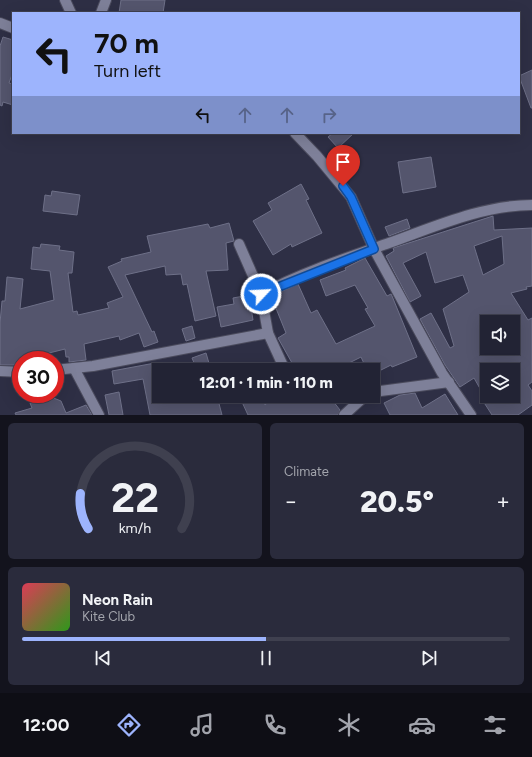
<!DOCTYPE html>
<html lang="en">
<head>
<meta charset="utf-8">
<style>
  body { margin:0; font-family:Figtree,sans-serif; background:#2a2b3c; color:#f1f3f6; height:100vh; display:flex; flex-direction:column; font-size:15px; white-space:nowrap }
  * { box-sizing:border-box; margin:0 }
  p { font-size:13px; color:#a2a4ac }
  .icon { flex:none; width:22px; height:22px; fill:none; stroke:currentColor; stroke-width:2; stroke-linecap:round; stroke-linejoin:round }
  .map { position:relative; height:415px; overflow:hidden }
  .panel { display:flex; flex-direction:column; gap:8px; padding:8px; background:#13131d; flex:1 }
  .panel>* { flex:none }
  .banner { position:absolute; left:12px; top:12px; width:508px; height:122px; border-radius:0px; box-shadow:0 4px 16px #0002,0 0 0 1px #3f404f; background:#9db4fd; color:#111; overflow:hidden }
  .buttons { position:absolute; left:480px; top:315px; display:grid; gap:8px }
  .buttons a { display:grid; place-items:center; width:40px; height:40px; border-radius:0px; background:#222334; box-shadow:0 4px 16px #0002,0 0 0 1px #3f404f; font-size:20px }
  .speed { position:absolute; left:12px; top:351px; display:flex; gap:8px; font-size:20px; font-weight:700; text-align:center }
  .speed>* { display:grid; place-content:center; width:52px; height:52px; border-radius:50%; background:#222334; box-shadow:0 4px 16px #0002,0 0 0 1px #3f404f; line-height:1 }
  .speed .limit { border:6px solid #d22; background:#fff; color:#111 }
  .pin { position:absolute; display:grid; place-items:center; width:34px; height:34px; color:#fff; margin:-41px -17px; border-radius:50% 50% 50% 0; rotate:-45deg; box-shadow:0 0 4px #0007 }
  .pin .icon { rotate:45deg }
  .me { position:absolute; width:44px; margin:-22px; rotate:65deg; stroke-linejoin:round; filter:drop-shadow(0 0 3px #0008) }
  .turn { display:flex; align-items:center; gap:14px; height:84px; padding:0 16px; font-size:18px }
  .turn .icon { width:52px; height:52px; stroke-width:2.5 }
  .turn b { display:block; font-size:28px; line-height:34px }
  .lanes { display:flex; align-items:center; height:38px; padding:0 16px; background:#0003; justify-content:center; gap:20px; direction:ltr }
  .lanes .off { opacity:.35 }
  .big { font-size:30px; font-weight:800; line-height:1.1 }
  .panel .card { flex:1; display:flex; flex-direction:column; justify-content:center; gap:6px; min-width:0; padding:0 14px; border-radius:6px; background:#2a2b3c }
  .panel .dial { align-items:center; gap:0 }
  .dial svg { height:104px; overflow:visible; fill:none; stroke:#3f404f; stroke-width:7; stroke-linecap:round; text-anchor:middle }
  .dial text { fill:#f1f3f6; stroke:none }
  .song { display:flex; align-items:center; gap:12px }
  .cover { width:48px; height:48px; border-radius:6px; background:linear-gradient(135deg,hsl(350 70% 55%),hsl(110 70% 35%)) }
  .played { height:4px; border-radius:2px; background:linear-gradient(90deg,#9db4fd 50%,#3f404f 50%) }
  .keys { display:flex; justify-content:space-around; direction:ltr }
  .heat { display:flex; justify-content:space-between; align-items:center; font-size:22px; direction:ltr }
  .panel .tiles { flex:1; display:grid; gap:8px; grid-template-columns:1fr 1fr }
  .card:last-child { grid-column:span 2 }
  .trip { position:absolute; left:152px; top:363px; width:228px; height:40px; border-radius:0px; background:#222334; box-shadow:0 4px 16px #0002,0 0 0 1px #3f404f; font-weight:800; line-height:40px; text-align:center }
  .tab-bar { display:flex; height:64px; justify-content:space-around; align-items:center; background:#0e0e15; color:#a2a4ac }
  .tab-bar .icon { width:28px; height:28px }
  .tab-bar .current { color:#9db4fd }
  .tab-bar b { font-size:18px; color:#f1f3f6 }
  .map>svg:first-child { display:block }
  .building { fill:#54556d; stroke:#6e7088; fill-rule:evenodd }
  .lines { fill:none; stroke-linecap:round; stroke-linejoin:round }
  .street-casing { stroke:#4b4b5d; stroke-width:12 }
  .street { stroke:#7e8099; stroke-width:10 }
  .route-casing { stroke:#114b97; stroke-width:10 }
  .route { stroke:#1a73e8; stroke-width:7 }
</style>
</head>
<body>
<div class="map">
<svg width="532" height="415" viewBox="0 0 532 415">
  <rect width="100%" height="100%" fill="#2e2f45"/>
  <g class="building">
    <polygon points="121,0 165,0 163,13 119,13"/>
    <polygon points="3,37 13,40 13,72 9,83 13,84 13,105 3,102 2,106 0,105 0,46"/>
    <polygon points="532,70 532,108 531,108 519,76"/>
    <polygon points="333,133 354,133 338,148 328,137"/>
    <polygon points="431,157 436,187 403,193 398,162"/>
    <polygon points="301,184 309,199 306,200 322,233 292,247 291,244 273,255 253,221 272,210 268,203"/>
    <polygon points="52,191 80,195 77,215 43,211 45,195 51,196"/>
    <path d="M493,216L494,230L532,228V286L526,287L527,289L511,293L528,320L532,318V382L528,385L532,391V405L518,415H492L483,401L486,399L474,378L460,387L445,365L420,319L431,313L450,348L454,346L443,309L469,292L463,275L435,283L426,252L403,263L421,296L410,302L386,256L394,251L393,248ZM502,236L504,264L483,275L474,246ZM487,322H513V348H487ZM487,370H513V396H491L487,398Z"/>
    <polygon points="407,219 410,228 389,236 385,227"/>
    <polygon points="229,223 234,241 226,243 228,270 206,271 216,316 195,321 187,284 183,285 181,274 166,275 165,266 125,275 152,332 154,331 158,342 144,347 139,333 120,340 119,336 84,344 86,360 69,362 69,357 66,357 65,349 21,360 21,365 0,365 0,323 2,301 5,301 7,277 23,279 20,309 54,300 50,271 31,269 33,247 40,248 41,244 60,246 59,250 74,252 72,273 68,273 73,312 77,311 78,315 109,308 107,303 123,297 108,267 122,261 121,259 151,252 147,236 208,224 210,228"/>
    <polygon points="365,258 387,296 391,294 392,296 417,357 392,367 391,365 373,374 373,370 367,370 361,357 343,366 346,370 296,370 278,338 286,333 271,296 298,284 311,313 317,310 336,344 375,326 365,309 368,308 355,285 326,296 320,280 346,270 345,268"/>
    <polygon points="249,295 253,320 221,327 217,307 234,304 233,298"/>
    <polygon points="192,326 195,338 186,341 182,329"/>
    <polygon points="206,353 211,370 197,370 192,358"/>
    <polygon points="155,363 159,396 217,396 222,415 150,415 143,379 114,384 112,371"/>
    <polygon points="119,392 123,415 109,415 105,395"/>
    <polygon points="415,393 422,408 445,394 458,415 390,415 384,403 400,395"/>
    <polygon points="256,396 261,396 265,405 275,396 329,396 340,410 338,415 248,415 242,402"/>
    <polygon points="51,397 61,401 66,413 86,405 92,415 16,415 15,413 32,408 30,403"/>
  </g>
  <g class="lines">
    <g class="street-casing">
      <g id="street">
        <polyline points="65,0 71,13"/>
        <polyline points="101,13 106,0"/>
        <polyline points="0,23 13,28"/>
        <polyline points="295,133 317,156 351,197 374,249 442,373 471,415"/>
        <path d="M261,294C301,273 346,258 389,243C434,227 483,205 532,205"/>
        <polyline points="268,333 285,370"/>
        <polyline points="74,368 99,415"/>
        <polyline points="55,370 93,366 268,333 261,294 239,244"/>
        <polyline points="0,371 21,372"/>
        <polyline points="373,392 449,382"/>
        <polyline points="344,415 365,396"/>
      </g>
    </g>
    <use href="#street" class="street"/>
  </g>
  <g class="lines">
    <g class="route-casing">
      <polyline id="route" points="261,294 374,249 351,197 343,186"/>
    </g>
    <use href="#route" class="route"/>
  </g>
</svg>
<div class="buttons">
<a><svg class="icon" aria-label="sound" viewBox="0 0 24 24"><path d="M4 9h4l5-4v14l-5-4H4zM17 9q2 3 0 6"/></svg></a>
<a><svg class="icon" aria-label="layers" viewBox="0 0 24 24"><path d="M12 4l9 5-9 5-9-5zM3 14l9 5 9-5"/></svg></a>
</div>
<div class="speed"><div class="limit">30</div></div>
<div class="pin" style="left:343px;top:186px;background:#d93025"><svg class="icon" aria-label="arrive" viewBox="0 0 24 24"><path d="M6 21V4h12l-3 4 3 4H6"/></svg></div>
<svg class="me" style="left:261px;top:294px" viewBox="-20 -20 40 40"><circle r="17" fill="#1a73e8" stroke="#fff" stroke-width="3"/><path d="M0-11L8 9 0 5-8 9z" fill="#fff"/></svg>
<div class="trip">12:01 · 1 min · 110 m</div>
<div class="banner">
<div class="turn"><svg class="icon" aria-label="left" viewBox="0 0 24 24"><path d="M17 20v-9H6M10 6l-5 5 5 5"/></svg><div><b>70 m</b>Turn left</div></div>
<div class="lanes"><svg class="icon" aria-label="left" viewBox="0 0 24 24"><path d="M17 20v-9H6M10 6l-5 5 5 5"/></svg><svg class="icon off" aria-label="ahead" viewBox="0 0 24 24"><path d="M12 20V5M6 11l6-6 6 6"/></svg><svg class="icon off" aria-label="ahead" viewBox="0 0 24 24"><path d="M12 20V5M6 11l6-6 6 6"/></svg><svg class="icon off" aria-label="right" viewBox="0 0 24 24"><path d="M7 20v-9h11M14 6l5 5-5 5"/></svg></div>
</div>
</div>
<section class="panel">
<div class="tiles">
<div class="card dial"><svg viewBox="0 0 100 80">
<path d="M14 69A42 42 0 1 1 86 69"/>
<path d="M14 69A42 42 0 0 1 8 42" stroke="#9db4fd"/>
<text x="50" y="56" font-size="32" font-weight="700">22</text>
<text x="50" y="72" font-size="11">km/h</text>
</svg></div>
<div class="card"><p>Climate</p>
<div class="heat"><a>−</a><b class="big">20.5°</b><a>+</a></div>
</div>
<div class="card">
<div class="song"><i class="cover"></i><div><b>Neon Rain</b><p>Kite Club</p></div></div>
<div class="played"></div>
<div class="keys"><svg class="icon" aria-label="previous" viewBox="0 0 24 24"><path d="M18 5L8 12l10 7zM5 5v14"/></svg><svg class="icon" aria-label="pause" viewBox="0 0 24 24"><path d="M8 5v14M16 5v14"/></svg><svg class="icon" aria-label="next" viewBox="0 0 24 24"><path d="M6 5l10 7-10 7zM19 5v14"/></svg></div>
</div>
</div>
</section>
<nav class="tab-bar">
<b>12:00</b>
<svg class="icon current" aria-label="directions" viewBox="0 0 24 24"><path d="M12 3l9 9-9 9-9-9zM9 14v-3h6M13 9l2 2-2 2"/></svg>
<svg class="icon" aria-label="music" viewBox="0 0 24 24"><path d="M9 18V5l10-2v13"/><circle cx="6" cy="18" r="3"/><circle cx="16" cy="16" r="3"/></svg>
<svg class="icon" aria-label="phone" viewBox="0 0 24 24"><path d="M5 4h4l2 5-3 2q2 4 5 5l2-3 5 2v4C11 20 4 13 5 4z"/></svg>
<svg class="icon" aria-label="climate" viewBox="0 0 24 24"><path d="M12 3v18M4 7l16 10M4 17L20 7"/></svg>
<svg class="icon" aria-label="car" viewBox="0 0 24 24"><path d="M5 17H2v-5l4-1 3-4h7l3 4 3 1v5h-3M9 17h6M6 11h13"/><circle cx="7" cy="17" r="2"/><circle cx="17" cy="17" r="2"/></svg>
<svg class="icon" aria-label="filters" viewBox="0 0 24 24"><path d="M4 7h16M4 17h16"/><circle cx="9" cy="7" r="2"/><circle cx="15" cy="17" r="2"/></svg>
</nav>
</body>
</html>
